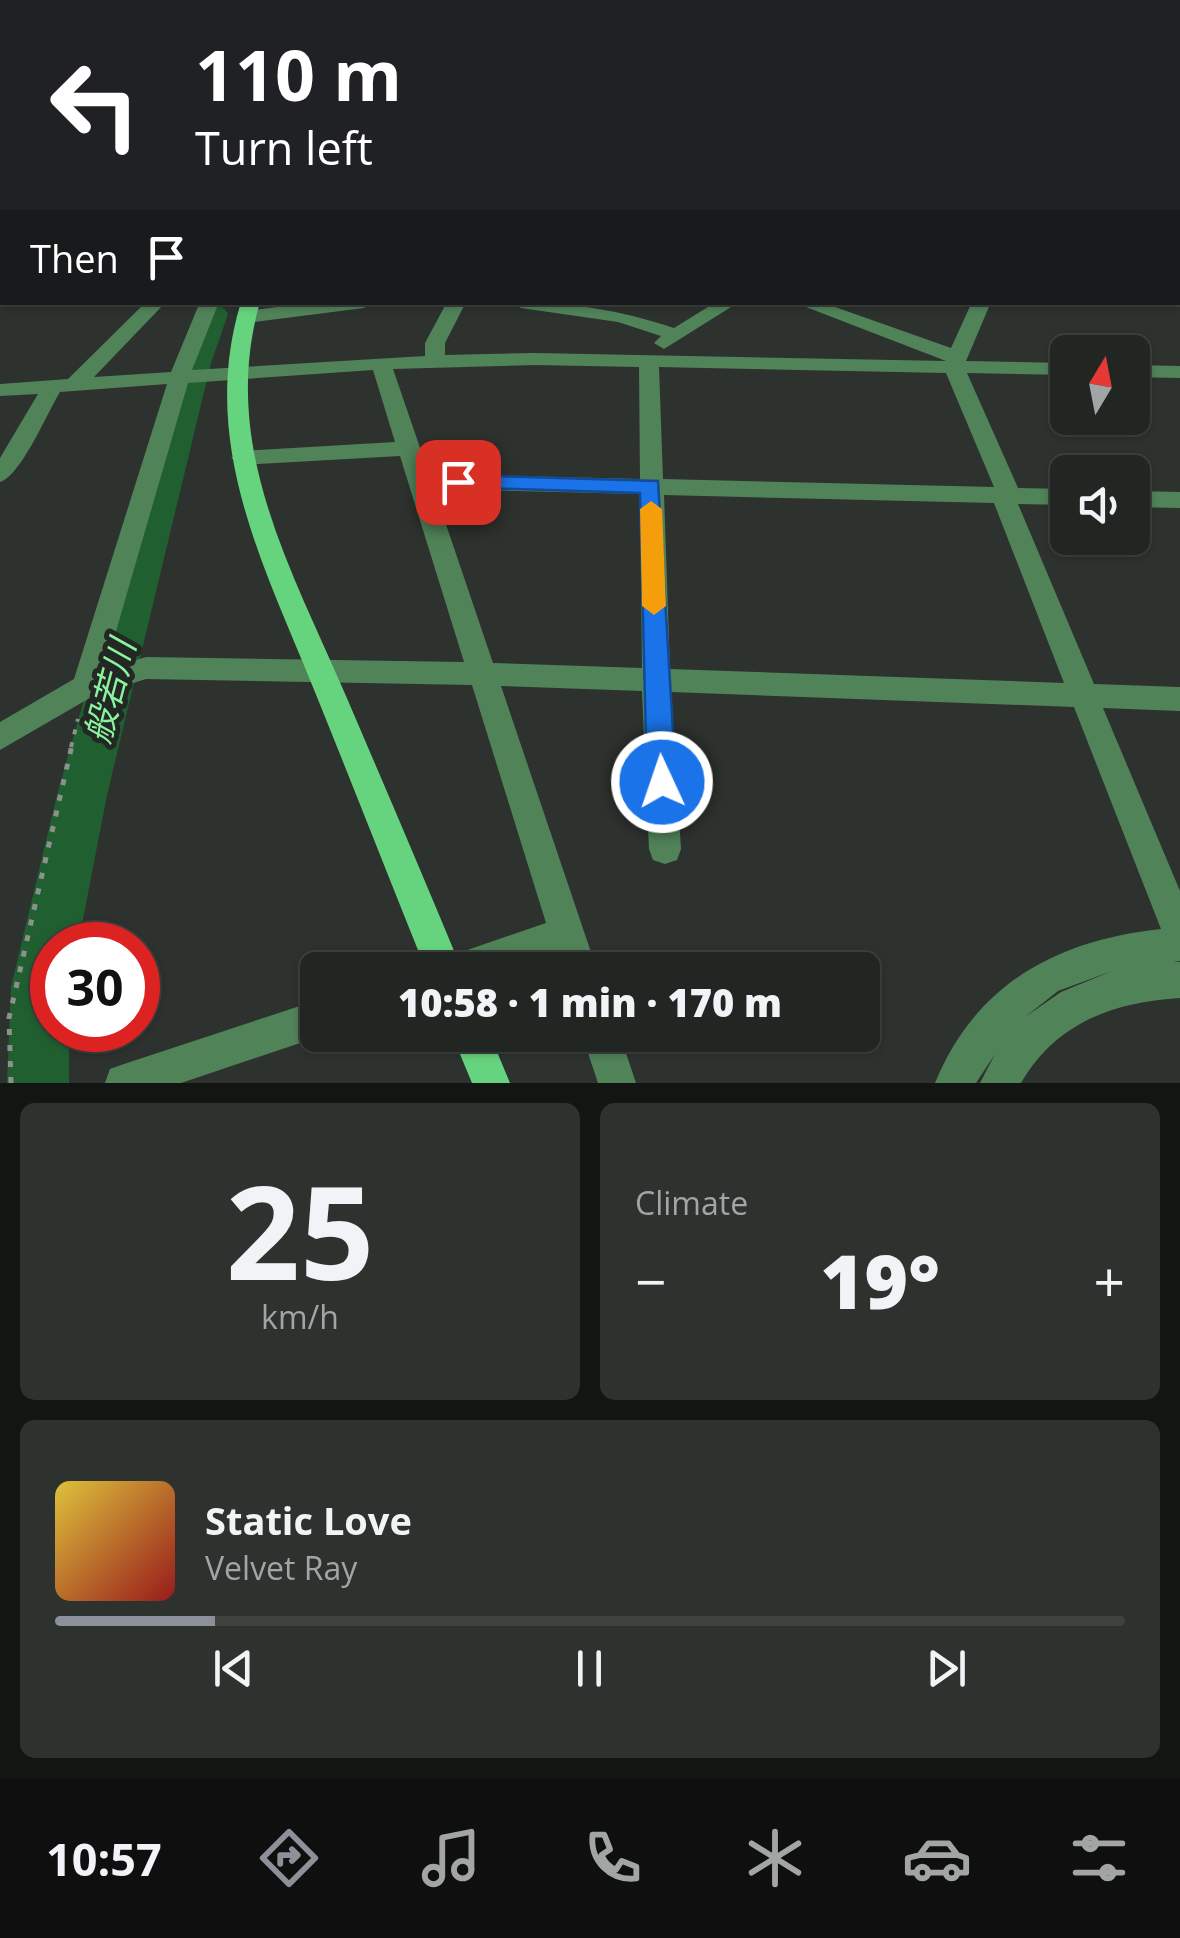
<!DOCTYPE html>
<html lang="en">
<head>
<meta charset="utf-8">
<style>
  body { margin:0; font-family:"Open Sans","Noto Sans JP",sans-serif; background:#2e322f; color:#f1f3f6; height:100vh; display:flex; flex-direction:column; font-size:38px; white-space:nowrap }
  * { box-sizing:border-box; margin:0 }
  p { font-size:32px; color:#a2a5a5 }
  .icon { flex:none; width:55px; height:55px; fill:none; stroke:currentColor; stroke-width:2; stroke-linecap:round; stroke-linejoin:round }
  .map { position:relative; height:1083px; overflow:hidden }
  .details { display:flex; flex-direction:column; gap:20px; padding:20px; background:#131513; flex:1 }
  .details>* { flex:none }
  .banner { position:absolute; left:0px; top:0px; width:1180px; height:305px; box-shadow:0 2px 8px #0004,0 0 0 2px #3f4340; background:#202124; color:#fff; overflow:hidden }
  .needle { width:65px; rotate:10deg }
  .controls { position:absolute; left:1050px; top:335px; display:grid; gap:20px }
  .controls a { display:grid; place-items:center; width:100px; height:100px; border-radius:15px; background:#222622; box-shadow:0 2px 8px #0004,0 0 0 2px #3f4340; font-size:50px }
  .speed { position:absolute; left:30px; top:922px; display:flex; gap:20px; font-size:50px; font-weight:700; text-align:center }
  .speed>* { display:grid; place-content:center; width:130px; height:130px; border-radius:50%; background:#222622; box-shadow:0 2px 8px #0004,0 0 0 2px #3f4340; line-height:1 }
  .speed .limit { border:15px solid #d22; background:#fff; color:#111 }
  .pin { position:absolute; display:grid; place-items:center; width:85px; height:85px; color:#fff; margin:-42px; border-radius:20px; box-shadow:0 5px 15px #0006 }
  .me { position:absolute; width:110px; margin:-55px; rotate:357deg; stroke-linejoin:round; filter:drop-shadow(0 0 8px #0008) }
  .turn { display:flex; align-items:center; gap:35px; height:210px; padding:0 30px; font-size:45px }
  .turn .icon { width:130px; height:130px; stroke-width:2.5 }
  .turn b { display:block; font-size:70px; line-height:85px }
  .then { display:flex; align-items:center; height:95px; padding:0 30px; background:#0003; gap:20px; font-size:38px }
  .big { font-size:75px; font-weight:800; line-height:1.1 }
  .details .widget { flex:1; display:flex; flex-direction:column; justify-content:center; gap:15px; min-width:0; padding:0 35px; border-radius:15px; background:#2e322f }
  .details .dial { align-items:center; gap:0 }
  .dial b { font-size:130px; line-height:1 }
  .song { display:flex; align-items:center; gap:30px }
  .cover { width:120px; height:120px; border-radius:15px; background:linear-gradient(135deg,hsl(50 70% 55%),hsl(0 70% 35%)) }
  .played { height:10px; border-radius:5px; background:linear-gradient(90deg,#8c9099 15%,#3f4340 15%) }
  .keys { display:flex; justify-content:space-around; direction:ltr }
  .heat { display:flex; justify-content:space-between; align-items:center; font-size:55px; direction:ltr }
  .details .tiles { flex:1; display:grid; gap:20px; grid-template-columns:1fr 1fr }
  .widget:last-child { grid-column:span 2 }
  .trip { position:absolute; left:300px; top:952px; width:580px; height:100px; border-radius:15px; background:#222622; box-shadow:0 2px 8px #0004,0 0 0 2px #3f4340; font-weight:800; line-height:100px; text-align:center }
  .tabs { display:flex; height:160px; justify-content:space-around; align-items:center; background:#0e0f0e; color:#a2a5a5 }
  .tabs .icon { width:70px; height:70px }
  .tabs .on { color:#8c9099 }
  .tabs b { font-size:45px; color:#f1f3f6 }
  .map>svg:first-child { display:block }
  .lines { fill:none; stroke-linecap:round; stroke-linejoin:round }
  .river { fill:#206030; fill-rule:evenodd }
  .path-far1 { stroke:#8d918d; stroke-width:4; stroke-dasharray:5 8; stroke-linecap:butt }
  .path { stroke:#8d918d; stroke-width:5; stroke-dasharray:6 10; stroke-linecap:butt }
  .minor { fill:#518359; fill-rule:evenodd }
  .major { fill:#66d37e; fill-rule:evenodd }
  .highway { fill:#6cf38c; fill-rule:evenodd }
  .route { fill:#1a73e8; stroke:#114b97; stroke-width:2.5 }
  .slow { fill:#f59e0b }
  .labels { text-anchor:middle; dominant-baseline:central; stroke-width:10; stroke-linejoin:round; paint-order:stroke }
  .water-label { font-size:35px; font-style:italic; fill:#89f49e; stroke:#242825 }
</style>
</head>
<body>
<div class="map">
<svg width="1180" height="1083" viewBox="0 0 1180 1083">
  <rect width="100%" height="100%" fill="#2e322e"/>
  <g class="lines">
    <g class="river">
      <rect x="706" y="0" width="18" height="2"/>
      <polygon points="213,305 224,308 228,314 211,363 107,795 78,945 52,945 52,1030 69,1030 69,1083 7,1083 11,987 57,795 179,363 198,314 202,308"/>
    </g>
    <polyline class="path-far1" points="71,747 78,719"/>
    <polyline class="path" points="11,1083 9,1018 72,745"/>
    <g class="minor">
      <polygon points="608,0 650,0 652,2 611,2"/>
      <polygon points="862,0 884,0 886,2 865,2"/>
      <polygon points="949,0 971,0 973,2 952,2"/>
      <polygon points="1098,0 1121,0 1123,2 1101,2"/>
      <polygon points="1177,2 1180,2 1180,9 1178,9"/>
      <polygon points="2,49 2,57 0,58 0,50"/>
      <polygon points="0,69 2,70 2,78 0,77"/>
      <polygon points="2,170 2,180 0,181 0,171"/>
      <polygon points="1178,212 1180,213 1180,223 1178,222"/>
      <polygon points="1178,283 1180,284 1180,296 1178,295"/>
      <path d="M146,302H166L94,377L171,372L200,302H219L192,370L425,356V343L447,302H466L445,343V355L535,353L946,361L793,302H821L951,348L972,302H991L966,361L1068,363V375L967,373L1018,488L1068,489V505L1018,504L1094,684L1180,687V711L1103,708L1180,891V961L1173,962H1180V998C1113,1002 1056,1023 1021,1083H980L995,1054L976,1083H935C976,983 1058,940 1161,929L1074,707L671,692L681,849L677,860L665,864L653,860L649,849L642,691L501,686L597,970H561L556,955L512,970H442L447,957L546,923L472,685L146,679L95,695L0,750V722L74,679L167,384L60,392C47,413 21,476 0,482V458L38,394L0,396V384L68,379ZM535,365L639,367L640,479L429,474L393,369ZM659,367L946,373L994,487L663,479ZM373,370L395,442L242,451L231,458L242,465L400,456L464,662L146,657L105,669L188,383ZM434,489L640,494L642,668L493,663ZM664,495L994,503L1064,683L670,669ZM1112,971L1061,992L1025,1017L1058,991Z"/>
      <polygon points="315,302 373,302 364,308 246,323 236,317 246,311"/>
      <path d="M512,302C569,302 620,310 674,328L716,302H739L664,349L654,343L661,336L618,322L521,308Z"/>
      <polygon points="1132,365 1180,366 1180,378 1132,377"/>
      <polygon points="1132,491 1180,492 1180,508 1132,507"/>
      <polygon points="318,1000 318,1035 322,1035 318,1037 181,1083 105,1083 110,1069 124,1064"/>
      <polygon points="582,1035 620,1035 636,1083 598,1083"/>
    </g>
    <g class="major">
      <polygon points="1180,48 1180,56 1178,57 1178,49"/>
      <path d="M241,302H260C219,445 291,568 346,696C385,787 424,878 462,970H426C390,881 355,791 319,702C267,571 197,446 241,302Z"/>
      <polygon points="452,1035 490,1035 510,1083 472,1083"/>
    </g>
    <g class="highway">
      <polygon points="0,0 16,0 18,2 0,5"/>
      <rect x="1178" y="137" width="2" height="10"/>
    </g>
  </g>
  <polygon class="route" points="458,475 658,481 676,782 672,791 662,795 651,791 647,782 640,493 450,487 447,482 450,477"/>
  <polygon class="slow" points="651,501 662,509 666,606 654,615 642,606 640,509"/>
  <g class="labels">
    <g class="water-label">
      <text transform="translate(109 691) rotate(-75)">般若川</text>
    </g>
  </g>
</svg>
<div class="controls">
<a><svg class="needle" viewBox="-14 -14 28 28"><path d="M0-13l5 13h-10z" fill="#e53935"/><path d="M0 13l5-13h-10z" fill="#a2a5a5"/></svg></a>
<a><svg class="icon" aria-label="sound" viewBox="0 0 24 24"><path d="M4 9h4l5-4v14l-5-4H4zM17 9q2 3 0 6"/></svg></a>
</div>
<div class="speed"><div class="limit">30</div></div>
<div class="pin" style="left:458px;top:482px;background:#d93025"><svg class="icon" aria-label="arrive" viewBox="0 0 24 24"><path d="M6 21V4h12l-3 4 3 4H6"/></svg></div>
<svg class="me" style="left:662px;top:782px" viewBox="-20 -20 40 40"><circle r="17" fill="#1a73e8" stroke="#fff" stroke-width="3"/><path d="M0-11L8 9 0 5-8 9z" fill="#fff"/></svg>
<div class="trip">10:58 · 1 min · 170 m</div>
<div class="banner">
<div class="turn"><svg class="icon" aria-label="left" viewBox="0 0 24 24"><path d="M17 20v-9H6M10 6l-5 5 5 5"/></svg><div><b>110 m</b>Turn left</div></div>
<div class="then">Then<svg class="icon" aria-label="arrive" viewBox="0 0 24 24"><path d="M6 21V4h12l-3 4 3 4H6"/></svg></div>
</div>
</div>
<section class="details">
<div class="tiles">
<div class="widget dial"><b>25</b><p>km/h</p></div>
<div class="widget"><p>Climate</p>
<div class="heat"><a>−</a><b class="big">19°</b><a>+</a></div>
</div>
<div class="widget">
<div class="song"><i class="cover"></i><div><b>Static Love</b><p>Velvet Ray</p></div></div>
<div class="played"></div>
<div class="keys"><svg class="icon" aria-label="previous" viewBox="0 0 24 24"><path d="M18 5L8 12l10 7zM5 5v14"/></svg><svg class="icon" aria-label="pause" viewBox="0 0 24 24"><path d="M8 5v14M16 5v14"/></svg><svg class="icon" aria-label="next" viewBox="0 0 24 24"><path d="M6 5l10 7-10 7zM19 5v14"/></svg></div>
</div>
</div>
</section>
<nav class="tabs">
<b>10:57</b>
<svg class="icon on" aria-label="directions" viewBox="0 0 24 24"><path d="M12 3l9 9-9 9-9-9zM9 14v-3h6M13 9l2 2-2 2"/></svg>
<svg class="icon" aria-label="music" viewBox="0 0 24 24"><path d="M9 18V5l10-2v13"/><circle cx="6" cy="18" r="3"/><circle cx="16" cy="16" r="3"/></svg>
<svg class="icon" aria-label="phone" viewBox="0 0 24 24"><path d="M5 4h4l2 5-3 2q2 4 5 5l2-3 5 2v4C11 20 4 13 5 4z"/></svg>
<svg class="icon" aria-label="climate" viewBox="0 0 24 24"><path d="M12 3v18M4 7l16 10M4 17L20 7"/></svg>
<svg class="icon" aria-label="car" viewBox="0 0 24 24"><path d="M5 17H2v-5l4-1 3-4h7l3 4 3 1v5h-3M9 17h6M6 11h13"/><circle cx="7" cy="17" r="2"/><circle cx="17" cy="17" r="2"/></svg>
<svg class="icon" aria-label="filters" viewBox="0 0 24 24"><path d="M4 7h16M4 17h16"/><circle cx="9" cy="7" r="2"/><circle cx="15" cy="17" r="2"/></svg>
</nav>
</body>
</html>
